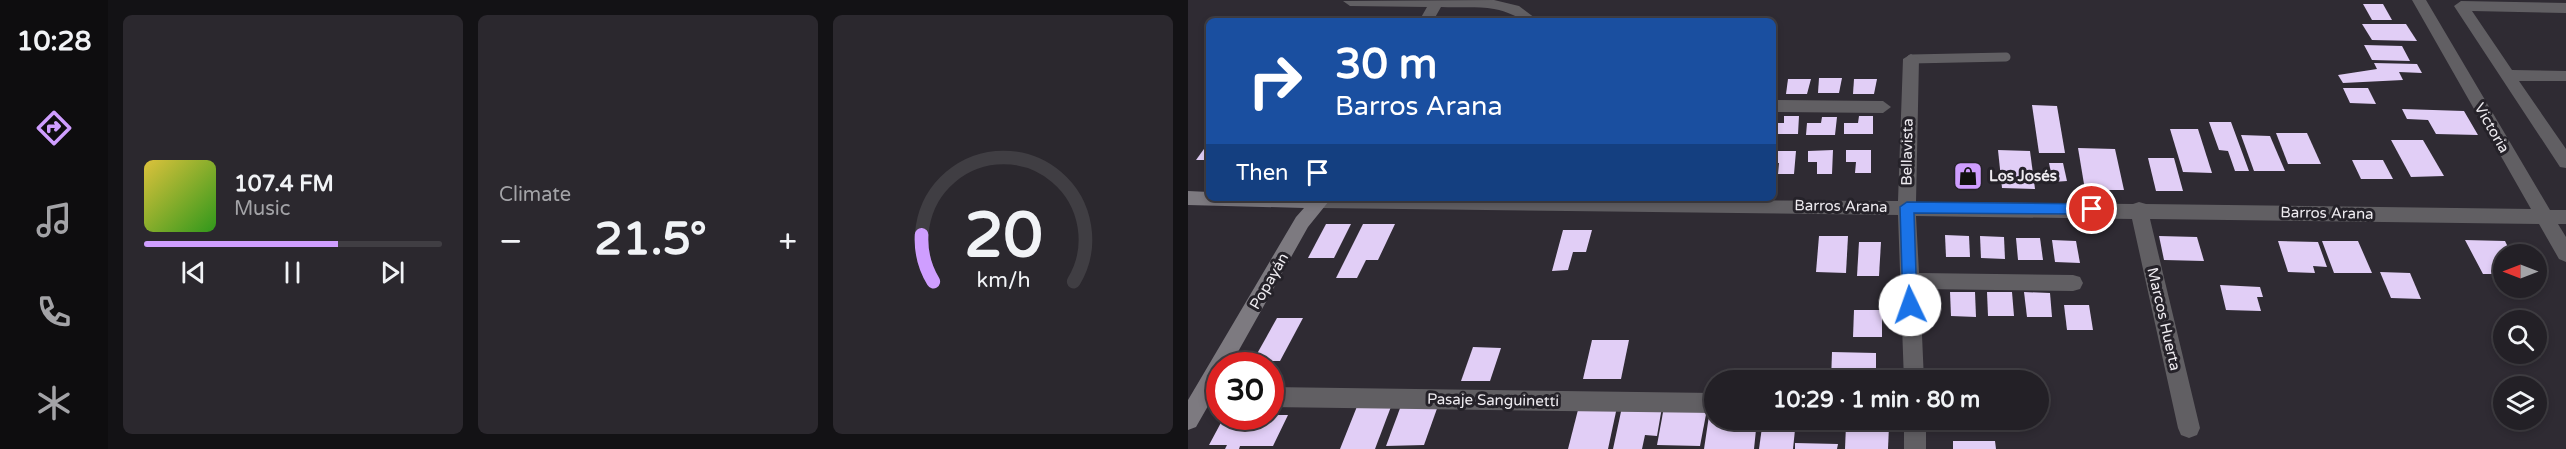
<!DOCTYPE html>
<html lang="en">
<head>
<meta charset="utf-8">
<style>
  body { margin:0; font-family:"Varela Round",sans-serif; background:#2b282e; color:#f1f3f6; height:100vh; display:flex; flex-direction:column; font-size:22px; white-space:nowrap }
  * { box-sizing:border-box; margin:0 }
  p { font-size:20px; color:#a3a3a7 }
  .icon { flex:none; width:33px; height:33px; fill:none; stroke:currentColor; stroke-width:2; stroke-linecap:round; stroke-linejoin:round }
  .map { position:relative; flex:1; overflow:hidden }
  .sheet { display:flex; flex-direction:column; gap:15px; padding:15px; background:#131215; width:1080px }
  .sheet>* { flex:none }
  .guide { position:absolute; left:18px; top:18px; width:570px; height:183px; border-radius:9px; box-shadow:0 3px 9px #0003,0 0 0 2px #403e43; background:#1a4fa0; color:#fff; overflow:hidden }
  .needle { width:39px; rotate:270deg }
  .buttons { position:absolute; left:1305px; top:244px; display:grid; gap:12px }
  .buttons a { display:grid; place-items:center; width:54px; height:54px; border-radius:50%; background:#232026; box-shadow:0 3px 9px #0003,0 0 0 2px #403e43; font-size:30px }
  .speed { position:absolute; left:18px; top:352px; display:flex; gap:12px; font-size:30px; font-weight:700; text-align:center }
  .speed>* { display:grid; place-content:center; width:78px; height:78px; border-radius:50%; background:#232026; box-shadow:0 3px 9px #0003,0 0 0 2px #403e43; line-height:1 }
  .speed .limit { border:9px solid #d22; background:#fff; color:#111 }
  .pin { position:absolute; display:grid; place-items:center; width:51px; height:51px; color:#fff; margin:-26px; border:3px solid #fff; border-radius:50%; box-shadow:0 2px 6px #0007 }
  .me { position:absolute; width:66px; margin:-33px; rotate:357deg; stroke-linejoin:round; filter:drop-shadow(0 0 4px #0008) }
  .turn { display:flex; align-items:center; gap:21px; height:126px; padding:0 30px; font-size:27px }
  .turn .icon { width:78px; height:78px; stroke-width:2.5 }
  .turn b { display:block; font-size:42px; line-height:51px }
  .then { display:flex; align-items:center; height:57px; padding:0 30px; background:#0003; gap:12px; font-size:22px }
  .big { font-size:45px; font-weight:800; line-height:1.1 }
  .sheet .card { flex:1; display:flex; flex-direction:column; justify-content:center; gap:9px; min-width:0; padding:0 21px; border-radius:9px; background:#2b282e }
  .sheet .dial { align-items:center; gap:0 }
  .dial svg { height:156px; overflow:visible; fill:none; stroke:#403e43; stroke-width:7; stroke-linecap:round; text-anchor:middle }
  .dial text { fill:#f1f3f6; stroke:none }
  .song { display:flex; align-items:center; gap:18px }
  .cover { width:72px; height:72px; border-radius:9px; background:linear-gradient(135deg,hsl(50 70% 55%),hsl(110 70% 35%)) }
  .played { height:6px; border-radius:3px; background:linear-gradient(90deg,#cf9eff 65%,#403e43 65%) }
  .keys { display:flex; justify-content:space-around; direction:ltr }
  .heat { display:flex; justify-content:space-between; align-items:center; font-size:33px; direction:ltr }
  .sheet .tiles { flex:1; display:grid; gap:15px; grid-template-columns:repeat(3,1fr) }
  .trip { position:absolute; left:516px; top:370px; width:345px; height:60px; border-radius:30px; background:#232026; box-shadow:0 3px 9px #0003,0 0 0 2px #403e43; font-weight:800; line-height:60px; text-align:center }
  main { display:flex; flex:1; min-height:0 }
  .tabs { display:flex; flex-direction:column; width:108px; justify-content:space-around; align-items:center; background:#0e0d0f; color:#a3a3a7 }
  .tabs .icon { width:42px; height:42px }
  .tabs .current { color:#cf9eff }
  .tabs b { font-size:27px; color:#f1f3f6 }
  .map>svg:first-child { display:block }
  .building { fill:#e1cef6 }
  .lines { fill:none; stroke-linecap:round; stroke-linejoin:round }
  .lane { stroke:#615f63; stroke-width:9 }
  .street { fill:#615f63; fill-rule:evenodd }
  .secondary { fill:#7d7a80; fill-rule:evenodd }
  .route { fill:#1a73e8; stroke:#114b97; stroke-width:1.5 }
  .labels { text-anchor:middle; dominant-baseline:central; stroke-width:6; stroke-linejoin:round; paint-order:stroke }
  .street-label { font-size:15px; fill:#eeebf0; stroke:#252229 }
  .poi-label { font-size:15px; font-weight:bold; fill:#eeebf0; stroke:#252229; text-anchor:start }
</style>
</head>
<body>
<main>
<nav class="tabs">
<b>10:28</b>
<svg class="icon current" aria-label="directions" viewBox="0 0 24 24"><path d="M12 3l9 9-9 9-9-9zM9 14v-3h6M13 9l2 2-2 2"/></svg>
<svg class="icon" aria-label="music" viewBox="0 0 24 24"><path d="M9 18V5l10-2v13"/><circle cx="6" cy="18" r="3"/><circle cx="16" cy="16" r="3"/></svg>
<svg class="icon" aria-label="phone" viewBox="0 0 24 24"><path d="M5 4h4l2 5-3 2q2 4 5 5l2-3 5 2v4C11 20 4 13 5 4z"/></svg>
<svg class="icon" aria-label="climate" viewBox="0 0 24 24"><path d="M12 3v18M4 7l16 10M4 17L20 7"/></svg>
</nav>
<section class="sheet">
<div class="tiles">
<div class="card">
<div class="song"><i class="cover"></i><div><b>107.4 FM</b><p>Music</p></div></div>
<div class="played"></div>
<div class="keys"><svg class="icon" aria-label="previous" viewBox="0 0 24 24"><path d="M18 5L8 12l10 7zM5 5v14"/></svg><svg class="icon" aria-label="pause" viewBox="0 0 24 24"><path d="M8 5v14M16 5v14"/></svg><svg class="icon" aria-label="next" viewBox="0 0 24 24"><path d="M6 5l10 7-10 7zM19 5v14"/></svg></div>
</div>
<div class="card"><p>Climate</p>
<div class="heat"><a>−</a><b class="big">21.5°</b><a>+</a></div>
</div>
<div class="card dial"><svg viewBox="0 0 100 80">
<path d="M14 69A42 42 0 1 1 86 69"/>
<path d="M14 69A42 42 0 0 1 8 45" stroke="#cf9eff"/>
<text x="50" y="56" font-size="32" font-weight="700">20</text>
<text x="50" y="72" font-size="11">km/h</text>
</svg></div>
</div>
</section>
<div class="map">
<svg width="1378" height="449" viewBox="0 0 1378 449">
  <rect width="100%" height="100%" fill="#2f2b33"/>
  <g class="building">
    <polygon points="1175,4 1195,4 1204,20 1184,20"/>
    <polygon points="1174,24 1218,24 1229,41 1184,40"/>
    <polygon points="1176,45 1214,46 1222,61 1184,60"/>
    <polygon points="1186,63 1229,64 1234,73 1211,72 1215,80 1155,83 1150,75 1189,69"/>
    <polygon points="631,78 654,78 651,93 630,93"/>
    <polygon points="600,79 623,79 619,94 598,94"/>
    <polygon points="666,79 689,79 686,94 665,94"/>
    <polygon points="1155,88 1180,88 1188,104 1162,103"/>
    <polygon points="844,105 869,106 877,153 851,153"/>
    <polygon points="1214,109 1276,111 1290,135 1248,134 1240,120 1219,119"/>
    <polygon points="596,116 611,116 610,134 585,134 585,123 596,123"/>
    <polygon points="671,116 685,116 685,134 656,134 656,123 670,123"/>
    <polygon points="634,117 649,117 647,135 618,135 619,123 633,123"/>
    <polygon points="1021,122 1043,122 1061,171 1047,171 1040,151 1031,150"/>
    <polygon points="982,129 1010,129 1024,173 995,172"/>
    <polygon points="1088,133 1119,133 1133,164 1100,164"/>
    <polygon points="1053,135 1082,136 1097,171 1066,171"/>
    <polygon points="1203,140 1235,140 1256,176 1223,177"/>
    <polygon points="21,142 21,160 8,160"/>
    <polygon points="890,148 927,149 936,190 897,190"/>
    <polygon points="645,150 644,174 629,174 629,162 620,162 620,151"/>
    <polygon points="658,150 683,150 683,173 667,173 668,162 658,162"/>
    <polygon points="810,150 842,151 847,189 814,188"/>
    <polygon points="585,151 608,151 606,174 590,174 591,163 585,163"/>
    <polygon points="960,158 986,158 995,191 968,191"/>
    <polygon points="1164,160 1195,160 1205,179 1173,179"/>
    <polygon points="861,163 875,163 879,181 865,182"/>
    <polygon points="138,224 163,224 146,258 120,258"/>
    <polygon points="175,224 207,224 190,260 178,260 169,278 148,278"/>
    <polygon points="375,230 404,230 398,252 385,252 380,270 364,271"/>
    <polygon points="757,235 781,236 782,257 758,257"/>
    <polygon points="631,236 660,236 658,273 628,272"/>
    <polygon points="792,236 816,237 817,259 793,258"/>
    <polygon points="971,236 1009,237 1016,261 976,260"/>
    <polygon points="828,238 852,238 855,260 830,260"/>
    <polygon points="864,240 888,241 892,263 867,262"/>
    <polygon points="1277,240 1317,241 1324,255 1316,255 1316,274 1295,274"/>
    <polygon points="1090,241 1130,242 1139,267 1125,266 1127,273 1100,272"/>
    <polygon points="1134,241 1170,241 1184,273 1146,273"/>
    <polygon points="671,242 693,242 691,276 669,276"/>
    <polygon points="1192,272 1222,273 1233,299 1203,298"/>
    <polygon points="1032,285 1072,287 1075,297 1069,297 1073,311 1038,310"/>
    <polygon points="762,292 787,292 788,317 763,316"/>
    <polygon points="799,292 824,292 826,316 800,316"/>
    <polygon points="836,292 862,293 864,317 839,317"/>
    <polygon points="876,305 901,305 905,330 879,330"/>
    <polygon points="666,310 694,310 694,337 665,337"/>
    <polygon points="89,318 115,318 92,361 65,361"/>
    <polygon points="404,340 441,340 433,379 395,379"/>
    <polygon points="285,347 313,348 302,381 273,381"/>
    <polygon points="644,352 688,353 688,381 643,381"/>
    <polygon points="214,403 251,403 236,445 198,446"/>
    <polygon points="170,404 204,404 187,449 152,449"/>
    <polygon points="391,406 429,407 420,449 380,449"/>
    <polygon points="434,407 474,407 469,436 457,435 454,449 425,449"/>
    <polygon points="476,407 519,409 512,446 469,445"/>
    <polygon points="522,409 526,409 526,420 569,420 566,449 516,449"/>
    <polygon points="82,415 100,415 85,446 52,446 51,449 37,449 39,445 21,445 36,417"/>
    <polygon points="575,420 608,420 605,449 571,449"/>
    <polygon points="658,425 701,426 700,449 657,449"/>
    <polygon points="765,441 807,441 808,449 765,449"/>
    <polygon points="607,443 650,444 649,449 607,449"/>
  </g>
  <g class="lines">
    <polyline class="lane" points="723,59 818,57"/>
    <g class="street">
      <path d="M306,0L331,6L351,21C330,21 325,12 306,9C289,6 270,8 253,7L245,21H231L239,7L162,6L155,1Z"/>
      <polygon points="1224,0 1238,0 1362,210 1378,210 1378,224 1370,224 1378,237 1378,262 1371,259 1351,224 962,219 1012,428 1009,435 1001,438 993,435 990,428 944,219 728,216 731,273 885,275 892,277 895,283 892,289 885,291 732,289 736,381 716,381 710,215 132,208 126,206 123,201 125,198 710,201 715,59 723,54 731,59 728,202 945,204 951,202 958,204 1343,209"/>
      <polygon points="1273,1 1378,3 1378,13 1284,11 1324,70 1378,71 1378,81 1331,81 1378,149 1378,168 1372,167 1266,6"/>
      <polygon points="585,100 695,101 703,107 695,113 585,112"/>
      <polygon points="14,386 32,386 32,406 7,403 4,396 7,389"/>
      <polygon points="82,387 526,393 526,413 82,407"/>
      <rect x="716" y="420" width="22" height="29"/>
    </g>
    <polygon class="secondary" points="0,191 21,192 21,198 139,198 141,201 120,227 42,366 32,366 32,385 8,427 0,430 0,400 108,217 116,208 0,205"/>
  </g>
  <polygon class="route" points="719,202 904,204 911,209 904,214 726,213 729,305 722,311 715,305 712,207"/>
  <defs>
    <g id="shop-square" transform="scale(1.5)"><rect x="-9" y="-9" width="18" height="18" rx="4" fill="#cf9eff" stroke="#252229"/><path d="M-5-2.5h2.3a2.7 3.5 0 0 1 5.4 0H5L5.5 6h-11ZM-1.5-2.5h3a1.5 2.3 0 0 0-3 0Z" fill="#111"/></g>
  </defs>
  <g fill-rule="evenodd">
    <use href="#shop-square" x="780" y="176"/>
  </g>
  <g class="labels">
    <g class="street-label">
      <text transform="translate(1304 128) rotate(60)">Victoria</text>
      <text transform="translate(719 152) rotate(-89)">Bellavista</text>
      <text transform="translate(653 206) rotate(1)">Barros Arana</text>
      <text transform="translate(1139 213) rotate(1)">Barros Arana</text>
      <text transform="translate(81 281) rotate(-60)">Popayán</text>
      <text transform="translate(976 319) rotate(77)">Marcos Huerta</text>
      <text transform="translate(305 400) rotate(1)">Pasaje Sanguinetti</text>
    </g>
    <g class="poi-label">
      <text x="801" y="176">Los Josés</text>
    </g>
  </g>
</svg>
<div class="buttons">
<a><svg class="needle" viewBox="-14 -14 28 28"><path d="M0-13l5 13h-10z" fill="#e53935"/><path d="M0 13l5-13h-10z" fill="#a3a3a7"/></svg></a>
<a><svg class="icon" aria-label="search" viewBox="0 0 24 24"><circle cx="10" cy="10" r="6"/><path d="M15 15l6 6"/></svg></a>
<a><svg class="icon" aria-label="layers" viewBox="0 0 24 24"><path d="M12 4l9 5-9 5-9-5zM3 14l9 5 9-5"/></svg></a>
</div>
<div class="speed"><div class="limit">30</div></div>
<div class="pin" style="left:904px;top:209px;background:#d93025"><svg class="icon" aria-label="arrive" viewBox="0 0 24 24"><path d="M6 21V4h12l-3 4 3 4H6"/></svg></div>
<svg class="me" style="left:722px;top:305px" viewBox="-20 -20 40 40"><circle r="19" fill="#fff"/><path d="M0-13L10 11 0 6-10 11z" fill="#1a73e8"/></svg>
<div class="trip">10:29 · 1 min · 80 m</div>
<div class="guide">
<div class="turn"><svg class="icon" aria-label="right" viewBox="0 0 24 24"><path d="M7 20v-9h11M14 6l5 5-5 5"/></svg><div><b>30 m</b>Barros Arana</div></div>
<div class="then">Then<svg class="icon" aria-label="arrive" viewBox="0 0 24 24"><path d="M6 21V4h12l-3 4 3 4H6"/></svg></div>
</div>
</div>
</main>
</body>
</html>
